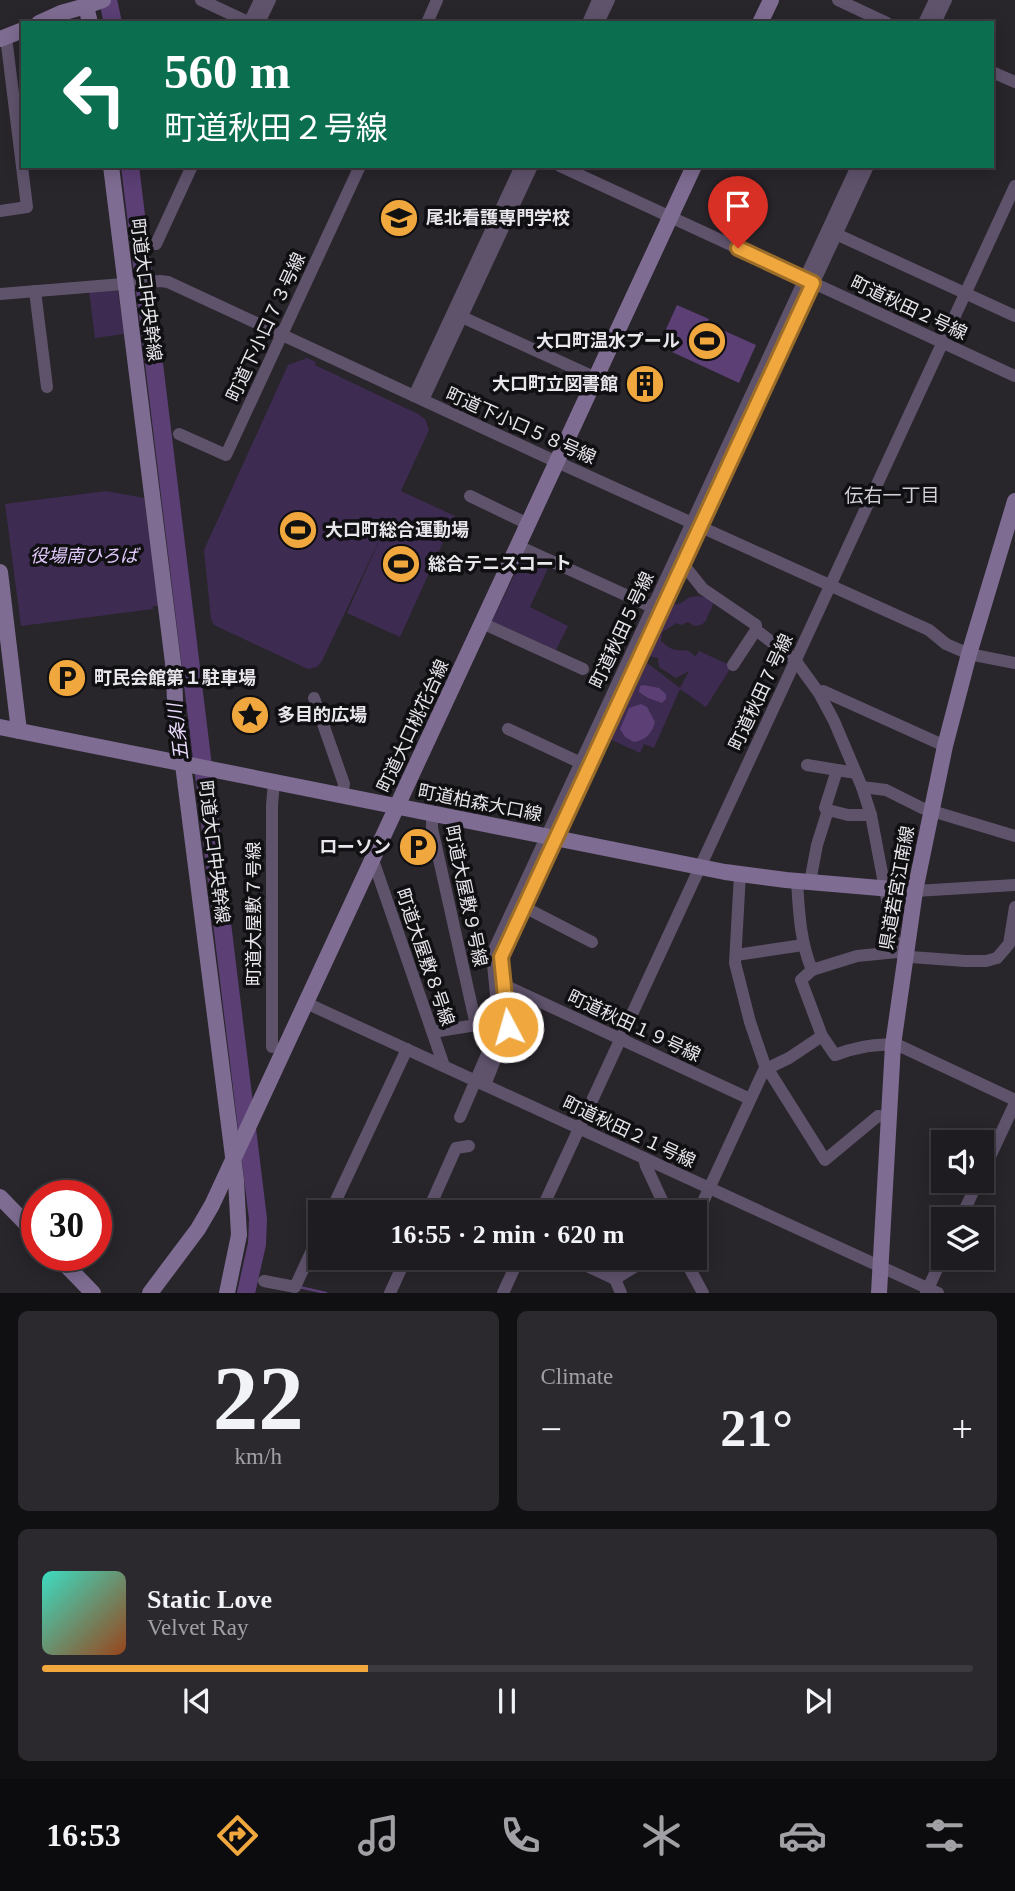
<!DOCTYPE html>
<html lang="en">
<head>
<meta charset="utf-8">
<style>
  body { margin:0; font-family:"Times New Roman","Noto Sans JP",serif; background:#2b292d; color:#f1f3f6; height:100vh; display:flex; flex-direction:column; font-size:26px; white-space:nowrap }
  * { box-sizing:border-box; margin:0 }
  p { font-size:23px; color:#a1a1a5 }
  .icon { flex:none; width:38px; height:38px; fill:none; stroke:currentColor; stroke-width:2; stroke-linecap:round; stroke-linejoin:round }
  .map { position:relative; height:1293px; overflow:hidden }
  .side { display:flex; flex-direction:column; gap:18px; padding:18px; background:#100f12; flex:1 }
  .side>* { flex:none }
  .guide { position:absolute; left:21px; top:21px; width:973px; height:147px; border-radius:0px; box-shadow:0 4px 18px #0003,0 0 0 2px #3c3a3e; background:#0b6e4f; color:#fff; overflow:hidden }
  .controls { position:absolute; left:931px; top:1130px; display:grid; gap:14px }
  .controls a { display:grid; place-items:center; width:63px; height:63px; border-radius:0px; background:#1e1c20; box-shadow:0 4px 18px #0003,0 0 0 2px #3c3a3e; font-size:35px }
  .speed { position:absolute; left:21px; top:1180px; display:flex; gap:14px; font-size:35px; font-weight:700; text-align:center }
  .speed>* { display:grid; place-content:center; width:91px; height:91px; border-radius:50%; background:#1e1c20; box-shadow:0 4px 18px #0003,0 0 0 2px #3c3a3e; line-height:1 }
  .speed .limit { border:10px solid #d22; background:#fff; color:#111 }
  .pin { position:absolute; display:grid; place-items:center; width:60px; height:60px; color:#fff; margin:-72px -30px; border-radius:50% 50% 50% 0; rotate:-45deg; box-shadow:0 0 7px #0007 }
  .pin .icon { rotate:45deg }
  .me { position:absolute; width:77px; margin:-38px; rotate:354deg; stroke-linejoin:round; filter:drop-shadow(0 0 5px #0008) }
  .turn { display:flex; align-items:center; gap:24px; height:147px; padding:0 28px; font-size:32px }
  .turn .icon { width:91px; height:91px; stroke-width:2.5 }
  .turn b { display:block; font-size:49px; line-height:60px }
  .big { font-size:52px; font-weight:700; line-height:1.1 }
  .side .tile { flex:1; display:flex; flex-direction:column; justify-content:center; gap:10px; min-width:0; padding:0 24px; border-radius:10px; background:#2b292d }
  .side .dial { align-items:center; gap:0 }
  .dial b { font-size:91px; line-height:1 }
  .song { display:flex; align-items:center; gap:21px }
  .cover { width:84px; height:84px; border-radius:10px; background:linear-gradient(135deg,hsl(170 70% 55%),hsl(20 70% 35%)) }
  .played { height:7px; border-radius:4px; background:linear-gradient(90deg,#efa73e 35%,#3c3a3e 35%) }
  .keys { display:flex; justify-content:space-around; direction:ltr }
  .heat { display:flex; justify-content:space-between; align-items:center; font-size:38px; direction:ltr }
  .side .tiles { flex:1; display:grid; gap:18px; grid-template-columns:1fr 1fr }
  .tile:last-child { grid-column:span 2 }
  .trip { position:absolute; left:308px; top:1200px; width:399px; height:70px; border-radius:0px; background:#1e1c20; box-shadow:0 4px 18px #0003,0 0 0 2px #3c3a3e; font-weight:700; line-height:70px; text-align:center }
  .tab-bar { display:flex; height:112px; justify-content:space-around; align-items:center; background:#0c0b0d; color:#a1a1a5 }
  .tab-bar .icon { width:49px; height:49px }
  .tab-bar .active { color:#efa73e }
  .tab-bar b { font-size:32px; color:#f1f3f6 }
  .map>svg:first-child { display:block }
  .green { fill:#3e2b51 }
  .water { fill:#5b3f75 }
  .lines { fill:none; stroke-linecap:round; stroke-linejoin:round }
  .stream { stroke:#5b3f75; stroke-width:2.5 }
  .river { stroke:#5b3f75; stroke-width:18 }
  .street { stroke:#5f536c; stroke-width:12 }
  .secondary { stroke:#7e6c92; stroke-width:16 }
  .route-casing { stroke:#9b6d28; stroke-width:18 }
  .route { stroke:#efa73e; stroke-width:12 }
  .labels { text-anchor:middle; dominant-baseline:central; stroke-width:7; stroke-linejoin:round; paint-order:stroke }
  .poi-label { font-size:18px; font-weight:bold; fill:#e8e6eb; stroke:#100f12; text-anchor:start }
  .street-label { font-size:18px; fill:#e8e6eb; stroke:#100f12 }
  .park-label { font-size:18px; font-style:italic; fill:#e2cafd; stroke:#100f12 }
  .neighbourhood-label { font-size:19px; fill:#d3cfd8; stroke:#100f12 }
  .water-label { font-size:19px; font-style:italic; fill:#eadafc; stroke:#100f12 }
</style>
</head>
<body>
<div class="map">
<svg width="1015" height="1293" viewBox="0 0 1015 1293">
  <rect width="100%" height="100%" fill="#28252b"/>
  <g class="green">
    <polygon points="115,289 118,292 124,334 95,338 89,291"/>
    <polygon points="307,358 316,362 315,365 418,414 425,419 429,430 401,491 455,516 400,637 347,613 384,530 322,661 317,667 308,669 214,625 211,619 204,550 288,365"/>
    <polygon points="106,491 144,498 158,606 153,606 153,609 21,626 5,504"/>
    <polygon points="529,555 550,564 530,607 568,626 556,650 492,621 523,557"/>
    <path d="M699,596L707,598L713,603C712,611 707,614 706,621L701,625L694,626L688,622L681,625L677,623L662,632L661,641C665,645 670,649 676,650C685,651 688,648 695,657L699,651L732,666L706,707L680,689L654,748L644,744L640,753L605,737L642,659L680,688L689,671L676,678L659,667L658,658L649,656L645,649L662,608L681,603L690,597Z"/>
  </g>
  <g class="water">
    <polygon points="677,305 709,319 707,323 756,345 739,383 672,352 675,344 662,338"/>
    <polygon points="644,685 659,688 666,694 666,699 662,703 648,698 639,692 640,686"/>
    <path d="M641,704L647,707L655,722C652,733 646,740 634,742L625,737L620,729L629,708Z"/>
  </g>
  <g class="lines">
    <polyline class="stream" points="299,1287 326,1293"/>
    <g class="river">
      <polyline points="108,0 113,23"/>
      <polyline points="130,166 258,1219 257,1244 246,1293"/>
    </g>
    <g class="street">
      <polyline points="201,0 250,23"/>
      <polyline points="838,0 887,23"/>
      <polyline points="249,23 260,0"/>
      <polyline points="259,23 270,0"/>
      <polyline points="427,23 437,0"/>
      <polyline points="588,23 598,0"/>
      <polyline points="598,23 609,0"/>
      <polyline points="924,23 935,0"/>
      <polyline points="935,23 946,0"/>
      <polyline points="992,72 1015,82"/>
      <polyline points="560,166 1015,376"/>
      <polyline points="0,211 27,207 6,37"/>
      <polyline points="836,234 1015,316"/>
      <polyline points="156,244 192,166"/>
      <polyline points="35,291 47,387"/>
      <polyline points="0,294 160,281 168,282 546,457 929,630 946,644 969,654 1015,663"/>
      <polyline points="462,317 596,378"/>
      <polyline points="414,396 521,166"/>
      <polyline points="423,400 532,166"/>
      <polyline points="179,434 226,455 360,166"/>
      <polyline points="470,496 528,524"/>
      <polyline points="518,546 652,607"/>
      <polyline points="683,564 703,589 756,625 756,630 795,660 819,693 834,721 862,787 871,815 897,952"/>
      <polyline points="482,623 583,669"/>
      <polyline points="733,665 756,630"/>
      <polyline points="819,693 823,691 945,746"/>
      <polyline points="314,698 344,784 342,795"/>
      <polyline points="508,729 581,763"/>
      <polyline points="807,765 856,773"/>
      <polyline points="862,787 886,790 922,808 1015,836"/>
      <polyline points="828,810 825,808 837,770"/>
      <polyline points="432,813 432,828 476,1025 433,1032"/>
      <polyline points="373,860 444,1066"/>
      <polyline points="740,874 735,963 750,1022 764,1063 825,1160 878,1116 889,1117"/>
      <path d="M797,881C799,912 800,941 812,970L857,956L897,952L911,957L965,961H986L997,958L1009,944L1015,907"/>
      <polyline points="810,882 817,845 828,810 848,815 871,815"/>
      <polyline points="915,891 1015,885"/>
      <polyline points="524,907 592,942"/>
      <polyline points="736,955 803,945"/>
      <path d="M812,970L801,980L822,1036L835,1055C854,1048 880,1042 900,1046L1015,1100"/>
      <polyline points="504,985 750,1099"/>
      <polyline points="306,1003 938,1293"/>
      <polyline points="272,1047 272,805 274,782"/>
      <polyline points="485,1085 508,1027 501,957 868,166"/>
      <polyline points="460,1117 499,1026 492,954 857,166"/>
      <polyline points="644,1158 646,1166 668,1213"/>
      <polyline points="982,1174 1015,1103"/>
      <polyline points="330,1213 407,1049"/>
      <polyline points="427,1213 456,1148 469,1146"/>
      <polyline points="540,1213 1015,186"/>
      <polyline points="695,1219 764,1070 789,1058 822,1036"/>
      <polyline points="960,1220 978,1181"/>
      <polyline points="570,1258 615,1279 621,1293"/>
      <polyline points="684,1258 703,1293"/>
      <polyline points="615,1279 649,1258"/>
      <polyline points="264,1281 295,1287 320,1233"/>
      <polyline points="390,1293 406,1258"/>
      <polyline points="503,1293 519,1258"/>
      <polyline points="926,1293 943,1256"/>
    </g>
    <g class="secondary">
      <polyline points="39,23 61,13 86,6"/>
      <polyline points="90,23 86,6 103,0"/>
      <polyline points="760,23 771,0"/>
      <polyline points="0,39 23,30"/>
      <polyline points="111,166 174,671 175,702 236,1180 239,1235 227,1293"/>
      <polyline points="0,572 19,731"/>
      <polyline points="0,727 725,872 786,880 915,891"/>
      <polyline points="0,1197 37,1235"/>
      <polyline points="56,1255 93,1293"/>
      <polyline points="150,1293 198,1229 212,1205 694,166"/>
      <polyline points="879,1293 893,1045 915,891 945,746 969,654 1015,501"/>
    </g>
  </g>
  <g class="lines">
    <g class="route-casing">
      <polyline id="route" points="508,1027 501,957 813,283 738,248"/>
    </g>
    <use href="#route" class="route"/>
  </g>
  <defs>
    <g id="university-disc" transform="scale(2.0125)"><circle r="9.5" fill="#efa73e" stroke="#100f12"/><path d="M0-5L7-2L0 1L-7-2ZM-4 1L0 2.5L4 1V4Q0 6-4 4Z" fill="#111"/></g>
    <g id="stadium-disc" transform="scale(2.0125)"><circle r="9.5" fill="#efa73e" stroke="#100f12"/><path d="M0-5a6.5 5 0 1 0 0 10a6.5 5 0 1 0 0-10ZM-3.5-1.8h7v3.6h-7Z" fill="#111"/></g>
    <g id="building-disc" transform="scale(2.0125)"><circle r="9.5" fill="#efa73e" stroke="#100f12"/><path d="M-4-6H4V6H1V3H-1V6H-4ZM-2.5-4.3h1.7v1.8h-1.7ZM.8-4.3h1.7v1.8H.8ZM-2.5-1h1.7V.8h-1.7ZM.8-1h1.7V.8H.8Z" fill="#111"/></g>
    <g id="parking-disc" transform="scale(2.0125)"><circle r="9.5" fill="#efa73e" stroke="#100f12"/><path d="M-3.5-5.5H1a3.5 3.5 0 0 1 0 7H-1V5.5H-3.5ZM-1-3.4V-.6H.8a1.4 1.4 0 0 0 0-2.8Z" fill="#111"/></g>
    <g id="sight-disc" transform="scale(2.0125)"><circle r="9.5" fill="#efa73e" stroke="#100f12"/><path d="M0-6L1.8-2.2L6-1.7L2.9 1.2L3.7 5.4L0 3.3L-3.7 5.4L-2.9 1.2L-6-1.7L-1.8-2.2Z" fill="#111"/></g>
  </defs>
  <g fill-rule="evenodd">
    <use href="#university-disc" x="399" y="218"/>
    <use href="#stadium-disc" x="707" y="341"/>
    <use href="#building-disc" x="645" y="384"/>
    <use href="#stadium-disc" x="298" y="530"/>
    <use href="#stadium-disc" x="401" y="564"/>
    <use href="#parking-disc" x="67" y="678"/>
    <use href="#sight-disc" x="250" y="715"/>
    <use href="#parking-disc" x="418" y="847"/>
  </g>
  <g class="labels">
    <g class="poi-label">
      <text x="426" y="218">尾北看護専門学校</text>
      <text x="680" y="341" text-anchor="end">大口町温水プール</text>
      <text x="618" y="384" text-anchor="end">大口町立図書館</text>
      <text x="325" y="530">大口町総合運動場</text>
      <text x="428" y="564">総合テニスコート</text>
      <text x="94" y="678">町民会館第１駐車場</text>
      <text x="277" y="715">多目的広場</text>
      <text x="391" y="847" text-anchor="end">ローソン</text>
    </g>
    <g class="street-label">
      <text transform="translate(146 290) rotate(83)">町道大口中央幹線</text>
      <text transform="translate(909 308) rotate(25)">町道秋田２号線</text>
      <text transform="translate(266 327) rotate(-65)">町道下小口７３号線</text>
      <text transform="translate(521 426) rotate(24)">町道下小口５８号線</text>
      <text transform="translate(622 630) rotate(-65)">町道秋田５号線</text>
      <text transform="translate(761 692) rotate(-65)">町道秋田７号線</text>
      <text transform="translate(413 726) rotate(-65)">町道大口桃花台線</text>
      <text transform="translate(480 803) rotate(11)">町道柏森大口線</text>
      <text transform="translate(214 852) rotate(83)">町道大口中央幹線</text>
      <text transform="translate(897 888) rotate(-80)">県道若宮江南線</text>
      <text transform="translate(466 896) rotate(78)">町道大屋敷９号線</text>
      <text transform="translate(254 914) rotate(-90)">町道大屋敷７号線</text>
      <text transform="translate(425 957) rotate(71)">町道大屋敷８号線</text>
      <text transform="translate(634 1026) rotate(25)">町道秋田１９号線</text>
      <text transform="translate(629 1132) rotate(25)">町道秋田２１号線</text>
    </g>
    <g class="park-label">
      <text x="84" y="556">役場南ひろば</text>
    </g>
    <g class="neighbourhood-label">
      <text x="892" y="495">伝右一丁目</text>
    </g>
    <g class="water-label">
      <text transform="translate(178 732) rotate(-97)">五条川</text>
    </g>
  </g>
</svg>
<div class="controls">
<a><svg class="icon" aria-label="sound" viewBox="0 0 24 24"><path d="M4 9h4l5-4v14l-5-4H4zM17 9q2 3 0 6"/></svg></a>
<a><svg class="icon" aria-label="layers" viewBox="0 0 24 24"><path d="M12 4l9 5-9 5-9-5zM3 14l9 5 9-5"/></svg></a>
</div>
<div class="speed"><div class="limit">30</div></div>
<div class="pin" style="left:738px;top:248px;background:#d93025"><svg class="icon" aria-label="arrive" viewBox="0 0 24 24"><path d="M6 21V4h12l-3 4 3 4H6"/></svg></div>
<svg class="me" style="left:508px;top:1027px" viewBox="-20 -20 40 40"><circle r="17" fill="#efa73e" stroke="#fff" stroke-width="3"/><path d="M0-11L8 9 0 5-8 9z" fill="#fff"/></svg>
<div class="trip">16:55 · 2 min · 620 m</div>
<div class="guide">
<div class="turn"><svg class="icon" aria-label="left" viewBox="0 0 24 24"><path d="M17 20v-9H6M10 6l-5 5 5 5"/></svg><div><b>560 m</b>町道秋田２号線</div></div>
</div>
</div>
<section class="side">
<div class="tiles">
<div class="tile dial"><b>22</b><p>km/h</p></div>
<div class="tile"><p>Climate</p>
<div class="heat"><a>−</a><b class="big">21°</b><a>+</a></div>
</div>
<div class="tile">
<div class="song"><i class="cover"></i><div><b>Static Love</b><p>Velvet Ray</p></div></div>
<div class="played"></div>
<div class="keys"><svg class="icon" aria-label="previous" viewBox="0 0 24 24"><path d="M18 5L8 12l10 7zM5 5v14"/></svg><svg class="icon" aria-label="pause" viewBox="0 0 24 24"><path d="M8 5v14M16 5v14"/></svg><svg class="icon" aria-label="next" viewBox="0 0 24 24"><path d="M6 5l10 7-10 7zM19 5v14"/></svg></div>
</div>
</div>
</section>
<nav class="tab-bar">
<b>16:53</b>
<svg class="icon active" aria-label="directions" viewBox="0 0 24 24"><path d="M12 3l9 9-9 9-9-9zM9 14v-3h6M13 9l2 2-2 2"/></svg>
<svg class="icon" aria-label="music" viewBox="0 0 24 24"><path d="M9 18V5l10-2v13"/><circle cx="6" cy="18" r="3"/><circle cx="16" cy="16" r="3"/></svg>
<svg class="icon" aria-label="phone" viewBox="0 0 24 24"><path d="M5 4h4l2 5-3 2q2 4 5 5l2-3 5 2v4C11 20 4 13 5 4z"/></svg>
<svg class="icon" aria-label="climate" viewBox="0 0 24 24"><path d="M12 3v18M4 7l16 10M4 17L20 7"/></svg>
<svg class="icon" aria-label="car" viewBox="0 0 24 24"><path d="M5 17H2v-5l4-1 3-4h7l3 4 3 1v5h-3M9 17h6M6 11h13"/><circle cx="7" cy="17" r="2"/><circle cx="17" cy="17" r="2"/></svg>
<svg class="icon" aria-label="filters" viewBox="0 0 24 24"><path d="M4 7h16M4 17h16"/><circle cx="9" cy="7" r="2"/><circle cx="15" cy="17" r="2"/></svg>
</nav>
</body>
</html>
